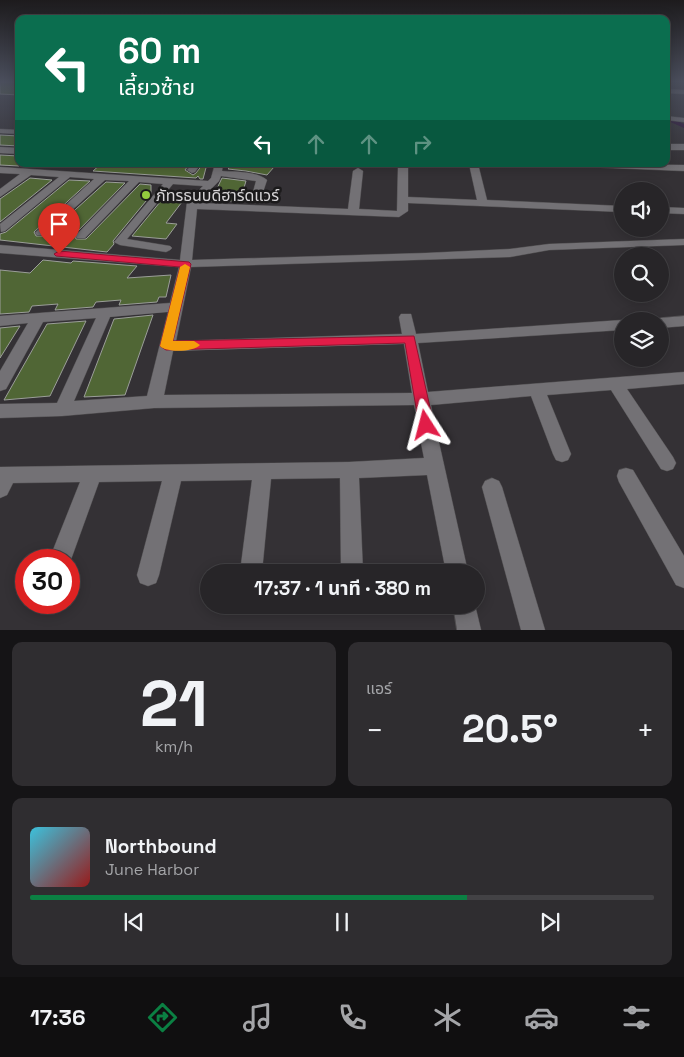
<!DOCTYPE html>
<html lang="th">
<head>
<meta charset="utf-8">
<style>
  body { margin:0; font-family:"Space Grotesk","Noto Sans Thai",sans-serif; background:#2f2d30; color:#f1f3f6; height:100vh; display:flex; flex-direction:column; font-size:19px; white-space:nowrap }
  * { box-sizing:border-box; margin:0 }
  p { font-size:16px; color:#a4a5a8 }
  .icon { flex:none; width:28px; height:28px; fill:none; stroke:currentColor; stroke-width:2; stroke-linecap:round; stroke-linejoin:round }
  .map { position:relative; height:630px; overflow:hidden }
  .details { display:flex; flex-direction:column; gap:12px; padding:12px; background:#151416; flex:1 }
  .details>* { flex:none }
  .top-card { position:absolute; left:15px; top:15px; width:655px; height:152px; border-radius:10px; box-shadow:0 2px 12px #0003,0 0 0 1px #434245; background:#0b6e4f; color:#fff; overflow:hidden }
  .buttons { position:absolute; left:614px; top:182px; display:grid; gap:10px }
  .buttons a { display:grid; place-items:center; width:55px; height:55px; border-radius:50%; background:#272528; box-shadow:0 2px 12px #0003,0 0 0 1px #434245; font-size:25px }
  .speed { position:absolute; left:15px; top:549px; display:flex; gap:10px; font-size:25px; font-weight:700; text-align:center }
  .speed>* { display:grid; place-content:center; width:65px; height:65px; border-radius:50%; background:#272528; box-shadow:0 2px 12px #0003,0 0 0 1px #434245; line-height:1 }
  .speed .limit { border:8px solid #d22; background:#fff; color:#111 }
  .pin { position:absolute; display:grid; place-items:center; width:42px; height:42px; color:#fff; margin:-51px -21px; border-radius:50% 50% 50% 0; rotate:-45deg; box-shadow:0 0 5px #0007 }
  .pin .icon { rotate:45deg }
  .me { position:absolute; width:55px; margin:-28px; rotate:351deg; stroke-linejoin:round; filter:drop-shadow(0 0 4px #0008) }
  .turn { display:flex; align-items:center; gap:18px; height:105px; padding:0 20px; font-size:22px }
  .turn .icon { width:65px; height:65px; stroke-width:2.5 }
  .turn b { display:block; font-size:35px; line-height:42px }
  .lanes { display:flex; align-items:center; height:48px; padding:0 20px; background:#0003; justify-content:center; gap:25px; direction:ltr }
  .lanes .off { opacity:.35 }
  .big { font-size:38px; font-weight:700; line-height:1.1 }
  .details .tile { flex:1; display:flex; flex-direction:column; justify-content:center; gap:8px; min-width:0; padding:0 18px; border-radius:10px; background:#2f2d30 }
  .details .dial { align-items:center; gap:0 }
  .dial b { font-size:65px; line-height:1 }
  .song { display:flex; align-items:center; gap:15px }
  .cover { width:60px; height:60px; border-radius:8px; background:linear-gradient(135deg,hsl(190 70% 55%),hsl(0 70% 35%)) }
  .played { height:5px; border-radius:2px; background:linear-gradient(90deg,#0b8043 70%,#434245 70%) }
  .keys { display:flex; justify-content:space-around; direction:ltr }
  .heat { display:flex; justify-content:space-between; align-items:center; font-size:28px; direction:ltr }
  .details .tiles { flex:1; display:grid; gap:12px; grid-template-columns:1fr 1fr }
  .tile:last-child { grid-column:span 2 }
  .trip { position:absolute; left:200px; top:564px; width:285px; height:50px; border-radius:25px; background:#272528; box-shadow:0 2px 12px #0003,0 0 0 1px #434245; font-weight:700; line-height:50px; text-align:center }
  .tab-bar { display:flex; height:80px; justify-content:space-around; align-items:center; background:#100f10; color:#a4a5a8 }
  .tab-bar .icon { width:35px; height:35px }
  .tab-bar .on { color:#0b8043 }
  .tab-bar b { font-size:22px; color:#f1f3f6 }
  .map>svg:first-child { display:block }
  .lines { fill:none; stroke-linecap:round; stroke-linejoin:round }
  .canal { fill:#2d1238; fill-rule:evenodd }
  .building { fill:#506635; stroke:#9b9e99 }
  .minor-casing { stroke:#504e50; stroke-width:1 }
  .minor { fill:#737175; fill-rule:evenodd }
  .route { fill:#e11d48; stroke:#92132f }
  .slow { fill:#f59e0b }
  .poi-dot { fill:#93cc3d; stroke:#1b1a1b; stroke-width:2 }
  .labels { text-anchor:middle; dominant-baseline:central; stroke-width:5; stroke-linejoin:round; paint-order:stroke }
  .far-poi-label { font-size:16px; fill:#d7d5d7; stroke:#1b1a1b; text-anchor:start }
</style>
</head>
<body>
<div class="map">
<svg width="684" height="630" viewBox="0 0 684 630">
  <rect width="100%" height="100%" fill="#343135"/>
  <g class="lines">
    <polygon class="canal" points="666,115 684,124 684,128 666,120"/>
  </g>
  <g class="building">
    <polygon points="0,82 19,82 19,95 0,94"/>
    <polygon points="0,135 19,136 19,146 0,145"/>
    <polygon points="0,155 19,156 19,166 0,165"/>
    <polygon points="101,164 188,166 185,170 193,175 196,173 203,164 207,164 203,179 200,179 198,176 196,178 93,171"/>
    <polygon points="233,164 241,164 274,167 267,175 246,171 228,169"/>
    <polygon points="30,178 52,180 0,222 0,199"/>
    <polygon points="222,178 246,181 240,201 211,201"/>
    <polygon points="69,180 90,181 34,232 36,236 46,236 106,182 125,183 74,235 76,239 86,239 140,184 151,185 151,195 113,241 114,244 107,252 0,240 0,234 6,232"/>
    <polygon points="165,196 181,196 180,198 185,198 166,223 177,224 166,239 132,236"/>
    <polygon points="43,260 71,263 73,261 137,266 127,278 171,275 166,297 159,297 157,302 119,305 121,300 96,302 93,307 55,310 58,304 32,306 29,312 0,314 0,270 30,273"/>
    <polygon points="153,315 125,395 84,397 114,319"/>
    <polygon points="86,321 50,396 4,400 47,324"/>
    <polygon points="20,326 0,358 0,328"/>
  </g>
  <g class="lines">
    <g class="minor-casing">
      <g id="minor">
        <polygon points="666,89 684,90 684,94 666,93"/>
        <polygon points="666,116 684,118 684,122 666,120"/>
        <polygon points="0,129 19,130 19,134 0,133"/>
        <rect x="666" y="144" width="18" height="6"/>
        <polygon points="0,147 19,148 19,154 0,153"/>
        <polygon points="192,164 201,164 195,172 192,173 187,170"/>
        <path d="M215,164H223L222,171C235,172 257,171 267,180L263,192L258,195L253,192L256,181L221,176L219,181L197,203L348,209L353,171L358,168L363,171L359,209L397,211L398,167L403,164L408,167V197L477,200L469,164H478L487,200L622,206V212L408,203V211L399,217L197,209L192,260L426,253L510,249L549,244L684,239V245L549,250L510,257L191,267L176,341L402,334L399,317L401,314H411L416,334L622,320L625,321H622V330L418,343L428,392L684,372V384L627,389L673,457L676,463L673,469L667,471L661,469L611,390L547,395L571,454L568,460L562,462L556,460L553,454L531,396L431,405L435,425L430,431L435,433L438,438L468,572H446L427,475L359,478L363,572H341L340,478L271,479L262,572H240L252,480L181,481L159,575L156,583L148,586L140,583L137,575L162,481L99,482L69,565V560H49L80,482L13,483L7,495L0,498V467L349,462L424,458L420,438L425,432L420,430L414,405L154,408L62,416L0,418V404L57,403L96,318L43,322L6,389L0,391V371L28,323L0,326V316L170,303L179,267L0,253V245L180,260L187,202L203,186L173,184L127,239L170,246L172,248L170,250L166,252L120,245L114,242L163,184L139,182L85,238H77L75,236L77,234L129,181L105,180L45,235H37L35,233L37,231L94,179L70,177L5,231L1,232L0,224L59,177L31,175L0,197V189L20,174L0,173V167L208,181L211,178ZM168,312L147,396L74,401L110,317ZM404,344L412,393L164,395L173,351Z"/>
        <polygon points="583,164 684,165 684,171 588,167"/>
        <polygon points="660,207 684,208 684,214 660,213"/>
        <polygon points="684,316 684,326 660,328 660,321 654,321 660,318"/>
        <polygon points="626,468 633,470 684,556 684,588 676,585 619,482 617,476 619,470"/>
        <polygon points="492,478 499,481 502,487 545,630 521,630 482,487 485,481"/>
        <polygon points="453,605 475,605 481,630 457,630"/>
      </g>
    </g>
    <use href="#minor" class="minor"/>
  </g>
  <linearGradient id="sky" x2="0" y2="1"><stop stop-color="#1d1b1d"/><stop offset="0.48" stop-color="#4a4e5c"/><stop offset="1" stop-color="#4a4e5c" stop-opacity="0"/></linearGradient>
  <rect width="684" height="170" fill="url(#sky)"/>
  <polygon class="route" points="59,251 189,262 191,264 173,341 414,336 434,425 432,429 426,431 421,429 419,425 405,343 166,350 160,346 180,267 56,256 54,254"/>
  <path class="slow" d="M185,264L190,267L173,341H194L200,345C194,352 166,353 160,346L180,267Z"/>
  <circle class="poi-dot" cx="146" cy="195" r="5"/>
  <g class="labels">
    <g class="far-poi-label">
      <text x="156" y="195">ภัทรธนบดีฮาร์ดแวร์</text>
    </g>
  </g>
</svg>
<div class="buttons">
<a><svg class="icon" aria-label="sound" viewBox="0 0 24 24"><path d="M4 9h4l5-4v14l-5-4H4zM17 9q2 3 0 6"/></svg></a>
<a><svg class="icon" aria-label="search" viewBox="0 0 24 24"><circle cx="10" cy="10" r="6"/><path d="M15 15l6 6"/></svg></a>
<a><svg class="icon" aria-label="layers" viewBox="0 0 24 24"><path d="M12 4l9 5-9 5-9-5zM3 14l9 5 9-5"/></svg></a>
</div>
<div class="speed"><div class="limit">30</div></div>
<div class="pin" style="left:59px;top:254px;background:#d93025"><svg class="icon" aria-label="arrive" viewBox="0 0 24 24"><path d="M6 21V4h12l-3 4 3 4H6"/></svg></div>
<svg class="me" style="left:426px;top:425px" viewBox="-20 -20 40 40"><path d="M0-17L14 15 0 8-14 15z" fill="#e11d48" stroke="#fff" stroke-width="4"/></svg>
<div class="trip">17:37 · 1 นาที · 380 m</div>
<div class="top-card">
<div class="turn"><svg class="icon" aria-label="left" viewBox="0 0 24 24"><path d="M17 20v-9H6M10 6l-5 5 5 5"/></svg><div><b>60 m</b>เลี้ยวซ้าย</div></div>
<div class="lanes"><svg class="icon" aria-label="left" viewBox="0 0 24 24"><path d="M17 20v-9H6M10 6l-5 5 5 5"/></svg><svg class="icon off" aria-label="ahead" viewBox="0 0 24 24"><path d="M12 20V5M6 11l6-6 6 6"/></svg><svg class="icon off" aria-label="ahead" viewBox="0 0 24 24"><path d="M12 20V5M6 11l6-6 6 6"/></svg><svg class="icon off" aria-label="right" viewBox="0 0 24 24"><path d="M7 20v-9h11M14 6l5 5-5 5"/></svg></div>
</div>
</div>
<section class="details">
<div class="tiles">
<div class="tile dial"><b>21</b><p>km/h</p></div>
<div class="tile"><p>แอร์</p>
<div class="heat"><a>−</a><b class="big">20.5°</b><a>+</a></div>
</div>
<div class="tile">
<div class="song"><i class="cover"></i><div><b>Northbound</b><p>June Harbor</p></div></div>
<div class="played"></div>
<div class="keys"><svg class="icon" aria-label="previous" viewBox="0 0 24 24"><path d="M18 5L8 12l10 7zM5 5v14"/></svg><svg class="icon" aria-label="pause" viewBox="0 0 24 24"><path d="M8 5v14M16 5v14"/></svg><svg class="icon" aria-label="next" viewBox="0 0 24 24"><path d="M6 5l10 7-10 7zM19 5v14"/></svg></div>
</div>
</div>
</section>
<nav class="tab-bar">
<b>17:36</b>
<svg class="icon on" aria-label="directions" viewBox="0 0 24 24"><path d="M12 3l9 9-9 9-9-9zM9 14v-3h6M13 9l2 2-2 2"/></svg>
<svg class="icon" aria-label="music" viewBox="0 0 24 24"><path d="M9 18V5l10-2v13"/><circle cx="6" cy="18" r="3"/><circle cx="16" cy="16" r="3"/></svg>
<svg class="icon" aria-label="phone" viewBox="0 0 24 24"><path d="M5 4h4l2 5-3 2q2 4 5 5l2-3 5 2v4C11 20 4 13 5 4z"/></svg>
<svg class="icon" aria-label="climate" viewBox="0 0 24 24"><path d="M12 3v18M4 7l16 10M4 17L20 7"/></svg>
<svg class="icon" aria-label="car" viewBox="0 0 24 24"><path d="M5 17H2v-5l4-1 3-4h7l3 4 3 1v5h-3M9 17h6M6 11h13"/><circle cx="7" cy="17" r="2"/><circle cx="17" cy="17" r="2"/></svg>
<svg class="icon" aria-label="filters" viewBox="0 0 24 24"><path d="M4 7h16M4 17h16"/><circle cx="9" cy="7" r="2"/><circle cx="15" cy="17" r="2"/></svg>
</nav>
</body>
</html>
